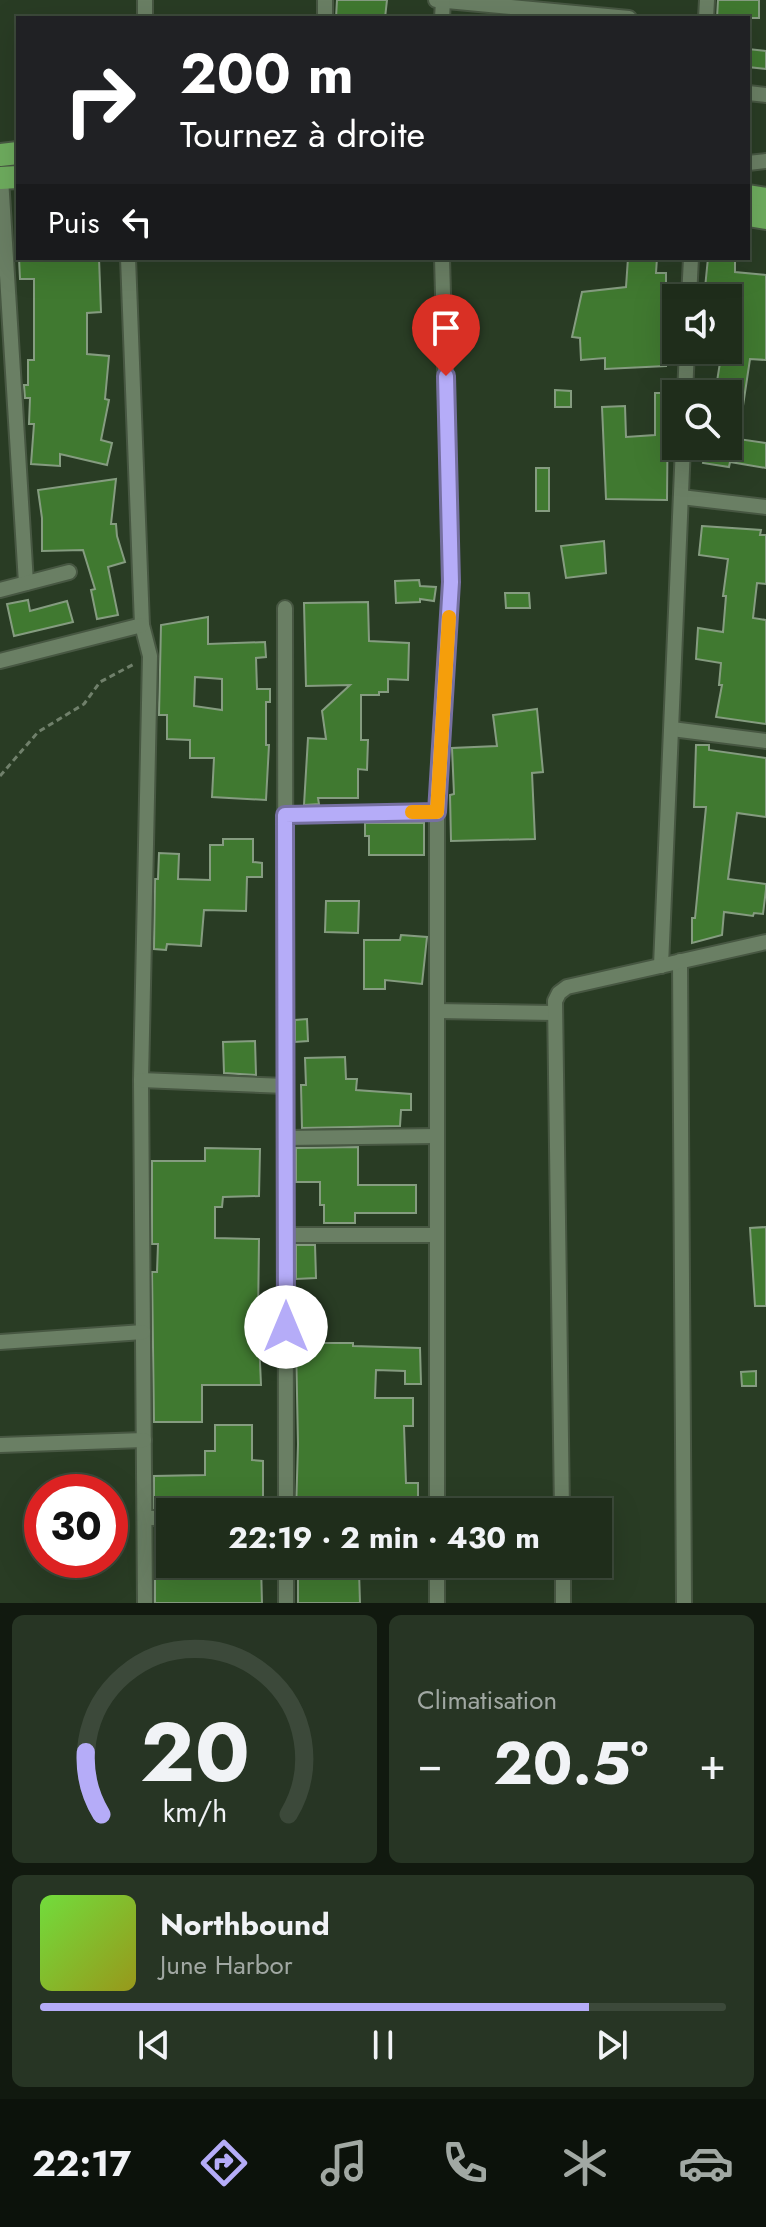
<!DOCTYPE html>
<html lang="fr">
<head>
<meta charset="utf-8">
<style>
  body { margin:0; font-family:Jost,sans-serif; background:#273524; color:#f1f3f6; height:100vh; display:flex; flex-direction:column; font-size:30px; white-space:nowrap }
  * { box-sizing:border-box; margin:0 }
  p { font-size:26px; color:#a1a8a3 }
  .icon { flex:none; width:44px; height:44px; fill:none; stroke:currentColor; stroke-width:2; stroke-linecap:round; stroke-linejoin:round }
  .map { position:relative; height:1603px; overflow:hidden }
  .sheet { display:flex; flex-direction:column; gap:12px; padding:12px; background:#11190f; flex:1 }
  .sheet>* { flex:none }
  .top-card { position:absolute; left:16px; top:16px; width:734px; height:244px; border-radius:0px; box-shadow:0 8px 32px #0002,0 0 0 2px #3c493a; background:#202124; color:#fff; overflow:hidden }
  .controls { position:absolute; left:662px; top:284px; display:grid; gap:16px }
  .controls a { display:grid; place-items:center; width:80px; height:80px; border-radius:0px; background:#1f2d1b; box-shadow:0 8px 32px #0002,0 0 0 2px #3c493a; font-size:40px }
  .speed { position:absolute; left:24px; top:1474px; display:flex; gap:16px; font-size:40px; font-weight:700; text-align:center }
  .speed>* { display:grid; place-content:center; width:104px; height:104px; border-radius:50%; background:#1f2d1b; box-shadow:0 8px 32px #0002,0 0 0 2px #3c493a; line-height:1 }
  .speed .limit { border:12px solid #d22; background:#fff; color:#111 }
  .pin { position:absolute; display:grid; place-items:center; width:68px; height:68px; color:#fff; margin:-82px -34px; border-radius:50% 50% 50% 0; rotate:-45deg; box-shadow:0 0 8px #0007 }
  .pin .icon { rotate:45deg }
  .me { position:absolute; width:88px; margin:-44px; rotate:0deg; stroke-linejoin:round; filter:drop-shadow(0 0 6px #0008) }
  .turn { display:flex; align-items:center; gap:28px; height:168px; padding:0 32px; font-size:36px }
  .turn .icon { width:104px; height:104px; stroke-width:2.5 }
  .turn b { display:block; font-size:56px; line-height:68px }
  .then { display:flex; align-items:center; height:76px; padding:0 32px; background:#0003; gap:16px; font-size:30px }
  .big { font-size:60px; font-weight:700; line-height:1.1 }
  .sheet .tile { flex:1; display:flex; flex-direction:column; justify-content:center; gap:12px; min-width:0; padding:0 28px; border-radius:12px; background:#273524 }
  .sheet .dial { align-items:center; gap:0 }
  .dial svg { height:208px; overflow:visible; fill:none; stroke:#3c493a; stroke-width:7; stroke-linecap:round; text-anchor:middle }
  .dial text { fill:#f1f3f6; stroke:none }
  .song { display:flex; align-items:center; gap:24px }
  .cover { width:96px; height:96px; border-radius:12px; background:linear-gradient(135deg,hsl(100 70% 55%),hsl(60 70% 35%)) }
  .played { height:8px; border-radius:4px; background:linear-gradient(90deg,#b5acf8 80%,#3c493a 80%) }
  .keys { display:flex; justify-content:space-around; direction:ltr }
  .heat { display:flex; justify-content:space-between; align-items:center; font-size:44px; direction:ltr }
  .sheet .tiles { flex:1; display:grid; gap:12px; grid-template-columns:1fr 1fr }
  .tile:last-child { grid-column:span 2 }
  .trip { position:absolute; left:156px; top:1498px; width:456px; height:80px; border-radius:0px; background:#1f2d1b; box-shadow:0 8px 32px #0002,0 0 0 2px #3c493a; font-weight:700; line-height:80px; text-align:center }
  .tabs { display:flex; height:128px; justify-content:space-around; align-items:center; background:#0c120b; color:#a1a8a3 }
  .tabs .icon { width:56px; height:56px }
  .tabs .active { color:#b5acf8 }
  .tabs b { font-size:36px; color:#f1f3f6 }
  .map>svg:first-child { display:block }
  .building { fill:#407930; stroke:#859c80; stroke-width:2; fill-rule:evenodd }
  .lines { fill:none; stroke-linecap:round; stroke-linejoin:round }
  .minor-casing { stroke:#475742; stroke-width:18 }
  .trunk-casing { stroke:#475742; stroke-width:26 }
  .path { stroke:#70806b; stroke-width:3; stroke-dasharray:6 4; stroke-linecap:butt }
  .minor { stroke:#6a7f64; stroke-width:14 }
  .trunk { stroke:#6eac5e; stroke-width:22 }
  .route-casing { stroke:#7670a1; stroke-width:20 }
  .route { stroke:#b5acf8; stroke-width:14 }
  .slow { stroke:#f59e0b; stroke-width:14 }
</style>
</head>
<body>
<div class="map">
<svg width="766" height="1603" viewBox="0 0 766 1603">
  <rect width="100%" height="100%" fill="#293c24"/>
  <g class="building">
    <polygon points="337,0 387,0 385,18 336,18"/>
    <polygon points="718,0 759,0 759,18 717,18"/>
    <polygon points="748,49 766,51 766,69 748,67"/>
    <polygon points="19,258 99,258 101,312 87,313 87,354 109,356 105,399 109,400 101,440 112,443 107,465 60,454 60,466 31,464 34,424 29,424 30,398 25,398 24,385 28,385 28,360 34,360 34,279 20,279"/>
    <polygon points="628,258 657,258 656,273 666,273 666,366 605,369 605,358 581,360 580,338 572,337 582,292 626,287"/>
    <polygon points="708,258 735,258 735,272 766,275 766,360 750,359 738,439 766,443 766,468 730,462 729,467 703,463 706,446 728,446 728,394 715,394 722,350 728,350 728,298 704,298"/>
    <polygon points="555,390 571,391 571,407 555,407"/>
    <polygon points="655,393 668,393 667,500 606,499 602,407 625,406 626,437 655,435"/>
    <rect x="536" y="468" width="13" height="43"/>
    <polygon points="116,479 111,524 116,524 117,536 125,562 108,567 118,615 97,619 91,590 95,589 83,550 42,551 42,518 38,490"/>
    <polygon points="702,526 761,530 760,535 766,535 766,584 757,583 753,618 766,620 766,724 716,717 722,685 719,685 721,663 696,659 698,628 723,632 726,596 723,596 728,559 699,555"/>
    <polygon points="604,541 606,573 566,578 561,546"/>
    <polygon points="419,580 420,586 436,587 434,601 420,599 420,602 396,603 395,581"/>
    <polygon points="505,593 529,593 530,608 506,608"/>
    <polygon points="28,600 30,611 67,601 73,622 14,636 7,604"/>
    <polygon points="368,602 369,641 409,643 408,680 388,679 388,692 379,692 379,695 361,695 361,740 368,740 367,770 358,769 358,798 318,798 319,804 304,805 308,738 326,739 322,711 350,685 306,686 304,603"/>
    <path d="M208,617V644L265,642L266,657L256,658L257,689H270V702H266V745H269L266,800L212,797L214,758H190V740L167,739V715H159L161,625ZM195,677L222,679V710L194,706Z"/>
    <polygon points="537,709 543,772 532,773 535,839 451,841 450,795 454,794 452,748 497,746 493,715"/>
    <polygon points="696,745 709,745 709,750 766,758 766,817 737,813 728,879 766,884 766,889 763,914 754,913 753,916 724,912 722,935 692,943 692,918 695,918 706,807 694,807"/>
    <polygon points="365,823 424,823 424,855 369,855 369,836 365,836"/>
    <polygon points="223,839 253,839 253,862 262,863 262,877 247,877 246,911 204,910 201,946 167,944 166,950 154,949 155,879 158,879 159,853 179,854 178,879 210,880 210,845 223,845"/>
    <polygon points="326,901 359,901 358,933 325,932"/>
    <polygon points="401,935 427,937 422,984 385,980 385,989 364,989 364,940 400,940"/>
    <polygon points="307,1019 308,1041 295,1042 295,1020"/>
    <polygon points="255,1041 256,1075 224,1073 223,1042"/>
    <polygon points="345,1057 346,1079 357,1079 356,1090 411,1094 411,1110 401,1110 400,1126 302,1128 301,1085 306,1085 305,1058"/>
    <polygon points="358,1147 358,1185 416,1185 416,1213 355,1213 355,1223 324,1223 324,1205 320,1205 320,1182 296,1182 296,1148"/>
    <polygon points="205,1148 260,1149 259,1196 223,1197 222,1207 215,1207 215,1238 259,1239 258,1318 261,1385 202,1385 202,1422 154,1422 152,1272 157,1272 158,1244 152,1244 152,1161 205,1161"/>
    <polygon points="766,1227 766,1306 755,1306 750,1228"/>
    <polygon points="296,1245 315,1245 316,1278 296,1279"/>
    <polygon points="296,1343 353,1343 353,1346 420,1348 421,1384 405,1384 405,1371 376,1370 375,1398 413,1398 413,1426 404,1426 406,1483 418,1483 418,1510 296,1512 298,1444"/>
    <polygon points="756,1371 756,1386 742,1386 741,1372"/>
    <polygon points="215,1425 252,1425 252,1460 263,1461 263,1500 195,1499 195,1512 154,1508 154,1476 205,1475 205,1451 215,1451"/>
    <polygon points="232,1565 261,1565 262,1603 155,1603 155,1567 204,1569 204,1575 232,1573"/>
    <polygon points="298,1571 359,1571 360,1603 298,1603"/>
  </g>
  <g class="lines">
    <g class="minor-casing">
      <g id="minor">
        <polyline points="436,0 629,18"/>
        <polyline points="145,18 145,0"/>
        <polyline points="325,18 325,0"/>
        <polyline points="442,18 443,1"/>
        <polyline points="706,18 707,0"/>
        <polyline points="748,93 766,95"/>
        <polyline points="748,163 766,161"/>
        <polyline points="1,178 26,583"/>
        <polyline points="128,258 142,625 150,656 141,1080 145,1603"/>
        <polyline points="689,298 691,258"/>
        <polyline points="685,394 687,350"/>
        <polyline points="681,497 766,507"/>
        <polyline points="0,590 69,572"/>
        <polyline points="285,608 286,1512"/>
        <polyline points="0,661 142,625"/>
        <polyline points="672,729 766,741"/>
        <polyline points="285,815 437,812"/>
        <polyline points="680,961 684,1603"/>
        <polyline points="661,966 683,446"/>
        <polyline points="437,1011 554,1013"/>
        <polyline points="141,1080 286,1086"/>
        <polyline points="286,1138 437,1136"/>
        <polyline points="286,1235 437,1235"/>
        <polyline points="0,1342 143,1332"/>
        <polyline points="0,1445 144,1440"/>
        <polyline points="437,1512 437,812 451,582 442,258"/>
        <polyline points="562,1512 555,1001 559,993 567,987 766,942"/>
        <polyline points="145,1518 170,1518"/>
        <polyline points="286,1564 286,1603"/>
        <polyline points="437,1564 437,1603"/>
        <polyline points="563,1564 563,1603"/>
      </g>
    </g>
    <g class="trunk-casing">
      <g id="trunk">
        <polyline points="0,155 18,153"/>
        <polyline points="0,178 18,177"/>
        <polyline points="748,196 766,199"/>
        <polyline points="748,215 766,218"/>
      </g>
    </g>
    <polyline class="path" points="0,776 38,732 84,704 100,682 136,663"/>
    <use href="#minor" class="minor"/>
    <use href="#trunk" class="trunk"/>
  </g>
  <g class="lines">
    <g class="route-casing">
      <polyline id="route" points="286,1327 285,815 437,812 451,582 446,376"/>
    </g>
    <use href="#route" class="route"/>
    <polyline class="slow" points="412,812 437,812 449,617"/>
  </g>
</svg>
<div class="controls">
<a><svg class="icon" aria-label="sound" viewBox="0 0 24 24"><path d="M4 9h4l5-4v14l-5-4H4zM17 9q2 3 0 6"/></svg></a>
<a><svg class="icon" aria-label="search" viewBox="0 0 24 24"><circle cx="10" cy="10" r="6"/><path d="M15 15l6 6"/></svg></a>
</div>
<div class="speed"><div class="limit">30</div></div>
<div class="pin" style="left:446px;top:376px;background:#d93025"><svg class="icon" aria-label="arrive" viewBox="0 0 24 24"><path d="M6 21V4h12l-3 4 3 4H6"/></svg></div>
<svg class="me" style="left:286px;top:1327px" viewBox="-20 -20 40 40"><circle r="19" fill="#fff"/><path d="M0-13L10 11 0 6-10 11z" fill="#b5acf8"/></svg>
<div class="trip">22:19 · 2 min · 430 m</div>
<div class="top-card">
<div class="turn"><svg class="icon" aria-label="right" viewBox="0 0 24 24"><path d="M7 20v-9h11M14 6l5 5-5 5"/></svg><div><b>200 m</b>Tournez à droite</div></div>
<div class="then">Puis<svg class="icon" aria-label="left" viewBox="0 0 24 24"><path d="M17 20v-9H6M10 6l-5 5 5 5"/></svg></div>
</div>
</div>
<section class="sheet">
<div class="tiles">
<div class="tile dial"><svg viewBox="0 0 100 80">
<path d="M14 69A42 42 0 1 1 86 69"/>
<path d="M14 69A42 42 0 0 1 8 45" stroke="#b5acf8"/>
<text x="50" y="56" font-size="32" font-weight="700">20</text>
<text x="50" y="72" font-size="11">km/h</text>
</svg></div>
<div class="tile"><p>Climatisation</p>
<div class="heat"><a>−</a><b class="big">20.5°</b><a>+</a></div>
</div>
<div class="tile">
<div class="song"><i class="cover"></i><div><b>Northbound</b><p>June Harbor</p></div></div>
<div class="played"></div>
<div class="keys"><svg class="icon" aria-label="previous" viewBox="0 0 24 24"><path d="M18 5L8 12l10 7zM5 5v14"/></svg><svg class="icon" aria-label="pause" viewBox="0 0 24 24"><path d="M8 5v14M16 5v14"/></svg><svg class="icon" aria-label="next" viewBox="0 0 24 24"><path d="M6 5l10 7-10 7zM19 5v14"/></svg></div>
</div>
</div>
</section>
<nav class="tabs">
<b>22:17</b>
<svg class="icon active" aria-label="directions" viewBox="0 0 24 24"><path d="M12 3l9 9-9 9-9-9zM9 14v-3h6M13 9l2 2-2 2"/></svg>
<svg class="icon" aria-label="music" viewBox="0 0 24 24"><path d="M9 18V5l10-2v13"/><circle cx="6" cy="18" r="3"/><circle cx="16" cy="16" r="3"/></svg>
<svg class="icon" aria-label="phone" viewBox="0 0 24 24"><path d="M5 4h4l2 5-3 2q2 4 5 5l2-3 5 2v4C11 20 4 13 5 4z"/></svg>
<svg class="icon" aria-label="climate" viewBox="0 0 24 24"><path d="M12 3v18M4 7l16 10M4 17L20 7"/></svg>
<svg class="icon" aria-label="car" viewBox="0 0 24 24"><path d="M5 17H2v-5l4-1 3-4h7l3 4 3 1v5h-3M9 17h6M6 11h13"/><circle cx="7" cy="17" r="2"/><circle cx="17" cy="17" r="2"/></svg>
</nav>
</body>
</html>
